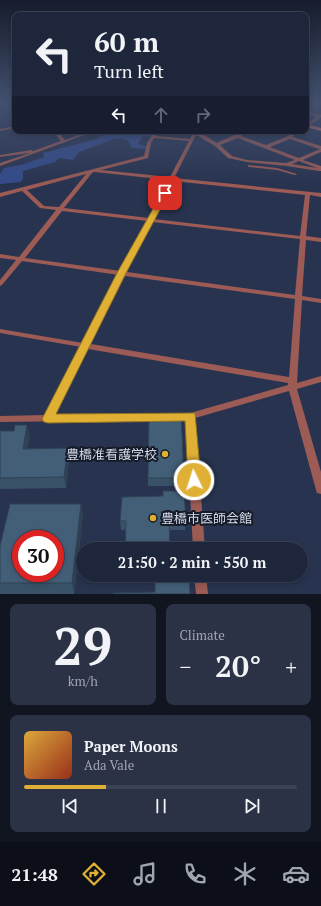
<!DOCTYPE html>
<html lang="en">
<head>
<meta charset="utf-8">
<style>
  body { margin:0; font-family:"PT Serif","Noto Sans JP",serif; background:#2b3246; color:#f1f3f6; height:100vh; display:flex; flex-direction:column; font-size:15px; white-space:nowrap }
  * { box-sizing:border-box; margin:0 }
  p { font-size:13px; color:#a1a5af }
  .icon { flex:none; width:22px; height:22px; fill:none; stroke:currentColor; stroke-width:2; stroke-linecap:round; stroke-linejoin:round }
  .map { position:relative; height:594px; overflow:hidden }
  .side { display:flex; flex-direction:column; gap:10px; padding:10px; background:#101520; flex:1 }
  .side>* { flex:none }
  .hud { position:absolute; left:12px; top:12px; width:297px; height:122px; border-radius:8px; box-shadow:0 2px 6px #0003,0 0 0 1px #3c4355; background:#1e263b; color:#f1f3f6; overflow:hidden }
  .speed { position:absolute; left:12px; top:530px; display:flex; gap:8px; font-size:20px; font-weight:700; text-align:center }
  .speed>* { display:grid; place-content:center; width:52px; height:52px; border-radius:50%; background:#1e263b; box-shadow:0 2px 6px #0003,0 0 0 1px #3c4355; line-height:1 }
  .speed .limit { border:6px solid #d22; background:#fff; color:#111 }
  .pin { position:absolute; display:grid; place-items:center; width:34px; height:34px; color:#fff; margin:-17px; border-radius:8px; box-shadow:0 2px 6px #0006 }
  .me { position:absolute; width:44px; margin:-22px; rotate:356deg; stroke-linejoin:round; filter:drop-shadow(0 0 3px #0008) }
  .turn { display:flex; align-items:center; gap:14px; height:84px; padding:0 16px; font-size:18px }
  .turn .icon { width:52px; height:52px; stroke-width:2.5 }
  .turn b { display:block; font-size:28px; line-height:34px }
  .lanes { display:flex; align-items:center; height:38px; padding:0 16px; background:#0003; justify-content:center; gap:20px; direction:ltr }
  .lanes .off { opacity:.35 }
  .big { font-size:30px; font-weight:800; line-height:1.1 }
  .side .widget { flex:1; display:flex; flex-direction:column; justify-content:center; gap:6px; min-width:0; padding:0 14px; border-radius:8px; background:#2b3246 }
  .side .dial { align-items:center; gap:0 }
  .dial b { font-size:52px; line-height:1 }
  .song { display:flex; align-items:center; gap:12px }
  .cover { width:48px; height:48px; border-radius:6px; background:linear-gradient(135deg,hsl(40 70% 55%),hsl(10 70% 35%)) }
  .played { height:4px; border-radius:2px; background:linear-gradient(90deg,#dfb034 30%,#3c4355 30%) }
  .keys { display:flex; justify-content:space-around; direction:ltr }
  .heat { display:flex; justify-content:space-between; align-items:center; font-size:22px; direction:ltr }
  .side .tiles { flex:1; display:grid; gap:10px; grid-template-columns:1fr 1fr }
  .widget:last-child { grid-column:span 2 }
  .trip { position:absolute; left:76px; top:542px; width:232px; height:40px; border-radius:20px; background:#1e263b; box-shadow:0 2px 6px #0003,0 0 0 1px #3c4355; font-weight:800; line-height:40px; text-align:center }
  .tab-bar { display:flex; height:64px; justify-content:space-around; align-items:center; background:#0c0f18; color:#a1a5af }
  .tab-bar .icon { width:28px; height:28px }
  .tab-bar .active { color:#dfb034 }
  .tab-bar b { font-size:18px; color:#f1f3f6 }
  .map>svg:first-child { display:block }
  .green { fill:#344b8b }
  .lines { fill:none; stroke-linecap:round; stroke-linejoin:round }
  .minor { fill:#9c5b54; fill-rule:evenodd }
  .secondary { fill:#d56e64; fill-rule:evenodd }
  .wall { fill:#3a5267 }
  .shaded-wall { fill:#2f4254 }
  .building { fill:#435f78; stroke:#2f4254; fill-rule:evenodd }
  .route { fill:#dfb034; stroke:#917222 }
  .poi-dot { fill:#dfb034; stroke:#161b28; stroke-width:1.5 }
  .labels { text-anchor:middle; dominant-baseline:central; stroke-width:4; stroke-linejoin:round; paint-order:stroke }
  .near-poi-label { font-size:13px; fill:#d1d9eb; stroke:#161b28; text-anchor:end }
</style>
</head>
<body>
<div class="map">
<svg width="321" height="594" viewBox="0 0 321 594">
  <rect width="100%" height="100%" fill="#28334f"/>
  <polygon class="green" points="109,131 155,131 151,137 143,136 138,144 146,146 145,149 132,148 128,141 122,138 114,139 79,152 73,160 59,158 55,162 23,171 23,179 21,182 0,184 0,174 4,168 21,165 44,157 43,153 97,139"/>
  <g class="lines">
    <g class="minor">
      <polygon points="315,102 321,103 321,105 316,103"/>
      <polygon points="306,111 319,115 321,114 321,117 306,128 306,125 317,117 306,113"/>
      <polygon points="15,126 15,128 0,131 0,129"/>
      <polygon points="53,131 57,131 65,140 89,131 95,131 0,166 0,163 30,153 0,157 0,155 31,150 33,151 61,141"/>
      <path d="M155,131H159L156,136L190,139L192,135L191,131H196L201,134L212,131H220L204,135L217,143C224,140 241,131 246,131L241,136L266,145L288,136L294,131H298L293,137L321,146V152L303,160L321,166V171H319L287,166L247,162L228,158L215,146L196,135L174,178L321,193V197L310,195L306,236L321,238V242L306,240L302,296L321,299V303L302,300L297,383L321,376V382L297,389L321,472V494L317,493L316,490L289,391L195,418L205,549H193L186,420H172L169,419L168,417L169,415L190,413L288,385V383L88,349L55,415L158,414L161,415L162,417L161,419L158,420L0,422V416L46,415L81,347L0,333V329L83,343L119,275L22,261L2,285L0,286V280L16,260L0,258V254L19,257L56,210L40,208L22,191L0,197V193L144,156L147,143ZM154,138L189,141L170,177L101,170L148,158L151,143ZM238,138L295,160L286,163L247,160L232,156L220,145ZM290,139L319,149H320L299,158L270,147ZM299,161L317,168L292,164ZM94,172H95L168,180L149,218L64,208L92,173ZM86,174L59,207L44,206L27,190ZM173,181L305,195L300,236L154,219ZM62,211L147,221L121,271L25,258ZM152,222L300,239L295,295L127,272ZM125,276L295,299L289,377L91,344Z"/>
      <polygon points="248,165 277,168 297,174 295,175 277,170 250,167 248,167"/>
      <polygon points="194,575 206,575 208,594 196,594"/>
    </g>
    <polygon class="secondary" points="306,124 321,128 321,131 306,127"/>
  </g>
  <g class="wall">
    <polygon points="0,431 30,436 27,449 69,460 66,488 0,489"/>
    <polygon points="148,478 184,478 183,486 148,486"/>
    <polygon points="83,515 74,594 0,594 0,546"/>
    <polygon points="120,521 186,521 185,530 121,530"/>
    <polygon points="141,575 172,575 155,592 155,580 141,580"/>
  </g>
  <g class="shaded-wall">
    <polygon points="27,425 30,436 25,460 23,449"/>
    <polygon points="68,448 69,460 66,488 64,477"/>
    <polygon points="81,504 83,515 74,594 72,583"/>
  </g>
  <g class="building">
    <polygon points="149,414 181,414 184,478 148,478"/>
    <polygon points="15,425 27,425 23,449 68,448 64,477 0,478 0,431 14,431"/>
    <polygon points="163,491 184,491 186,521 169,521 170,549 125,549 126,521 120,521 122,497 163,496"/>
    <path d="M10,504H81L72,583H0V546ZM21,539H55V573H21Z"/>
    <polygon points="155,575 189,575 190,594 113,594 113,593 155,592"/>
  </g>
  <linearGradient id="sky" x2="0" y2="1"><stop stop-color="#161c2b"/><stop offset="0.55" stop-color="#42506e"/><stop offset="1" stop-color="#42506e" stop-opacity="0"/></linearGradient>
  <rect width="321" height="185" fill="url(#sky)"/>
  <polygon class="route" points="163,191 169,193 126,273 56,414 195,413 201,480 199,484 194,485 190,484 188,480 185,421 48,423 44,422 42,419 117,273"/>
  <g class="poi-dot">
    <circle cx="165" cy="454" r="4"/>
    <circle cx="153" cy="518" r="4"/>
  </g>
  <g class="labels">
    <g class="near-poi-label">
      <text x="157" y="454">豊橋准看護学校</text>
      <text x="161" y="518" text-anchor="start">豊橋市医師会館</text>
    </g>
  </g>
</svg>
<div class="speed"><div class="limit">30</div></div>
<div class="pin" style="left:165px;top:193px;background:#d93025"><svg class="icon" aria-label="arrive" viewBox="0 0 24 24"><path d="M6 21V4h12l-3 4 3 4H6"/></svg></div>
<svg class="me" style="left:194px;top:480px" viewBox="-20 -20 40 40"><circle r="17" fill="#dfb034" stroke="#fff" stroke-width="3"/><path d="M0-11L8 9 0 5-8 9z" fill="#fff"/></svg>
<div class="trip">21:50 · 2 min · 550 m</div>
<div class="hud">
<div class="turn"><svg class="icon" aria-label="left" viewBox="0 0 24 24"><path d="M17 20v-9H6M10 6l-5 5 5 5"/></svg><div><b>60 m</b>Turn left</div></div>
<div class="lanes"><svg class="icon" aria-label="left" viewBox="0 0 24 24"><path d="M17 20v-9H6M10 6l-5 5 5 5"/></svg><svg class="icon off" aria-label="ahead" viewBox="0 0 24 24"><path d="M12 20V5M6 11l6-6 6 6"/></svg><svg class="icon off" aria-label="right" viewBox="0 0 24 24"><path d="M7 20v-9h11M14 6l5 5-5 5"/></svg></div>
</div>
</div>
<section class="side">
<div class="tiles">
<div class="widget dial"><b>29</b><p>km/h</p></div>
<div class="widget"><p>Climate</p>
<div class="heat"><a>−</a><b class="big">20°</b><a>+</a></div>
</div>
<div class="widget">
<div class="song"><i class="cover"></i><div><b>Paper Moons</b><p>Ada Vale</p></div></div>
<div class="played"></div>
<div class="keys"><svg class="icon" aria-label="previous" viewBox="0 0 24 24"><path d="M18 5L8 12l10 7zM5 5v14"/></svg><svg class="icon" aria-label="pause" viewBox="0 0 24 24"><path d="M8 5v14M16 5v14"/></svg><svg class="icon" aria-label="next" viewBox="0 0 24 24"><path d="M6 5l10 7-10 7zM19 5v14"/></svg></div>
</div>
</div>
</section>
<nav class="tab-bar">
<b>21:48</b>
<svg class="icon active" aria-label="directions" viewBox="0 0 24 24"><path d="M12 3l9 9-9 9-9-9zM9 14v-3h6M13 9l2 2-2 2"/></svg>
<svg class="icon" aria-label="music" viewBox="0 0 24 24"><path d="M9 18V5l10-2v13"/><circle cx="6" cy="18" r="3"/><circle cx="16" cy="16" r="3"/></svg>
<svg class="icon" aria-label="phone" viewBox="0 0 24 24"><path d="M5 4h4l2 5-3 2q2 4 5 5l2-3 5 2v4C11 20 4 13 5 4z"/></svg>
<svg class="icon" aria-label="climate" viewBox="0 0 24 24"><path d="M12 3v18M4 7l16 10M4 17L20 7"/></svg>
<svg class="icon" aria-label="car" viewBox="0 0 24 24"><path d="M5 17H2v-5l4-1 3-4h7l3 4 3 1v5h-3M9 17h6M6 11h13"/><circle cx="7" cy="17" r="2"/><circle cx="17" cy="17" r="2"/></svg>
</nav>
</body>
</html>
